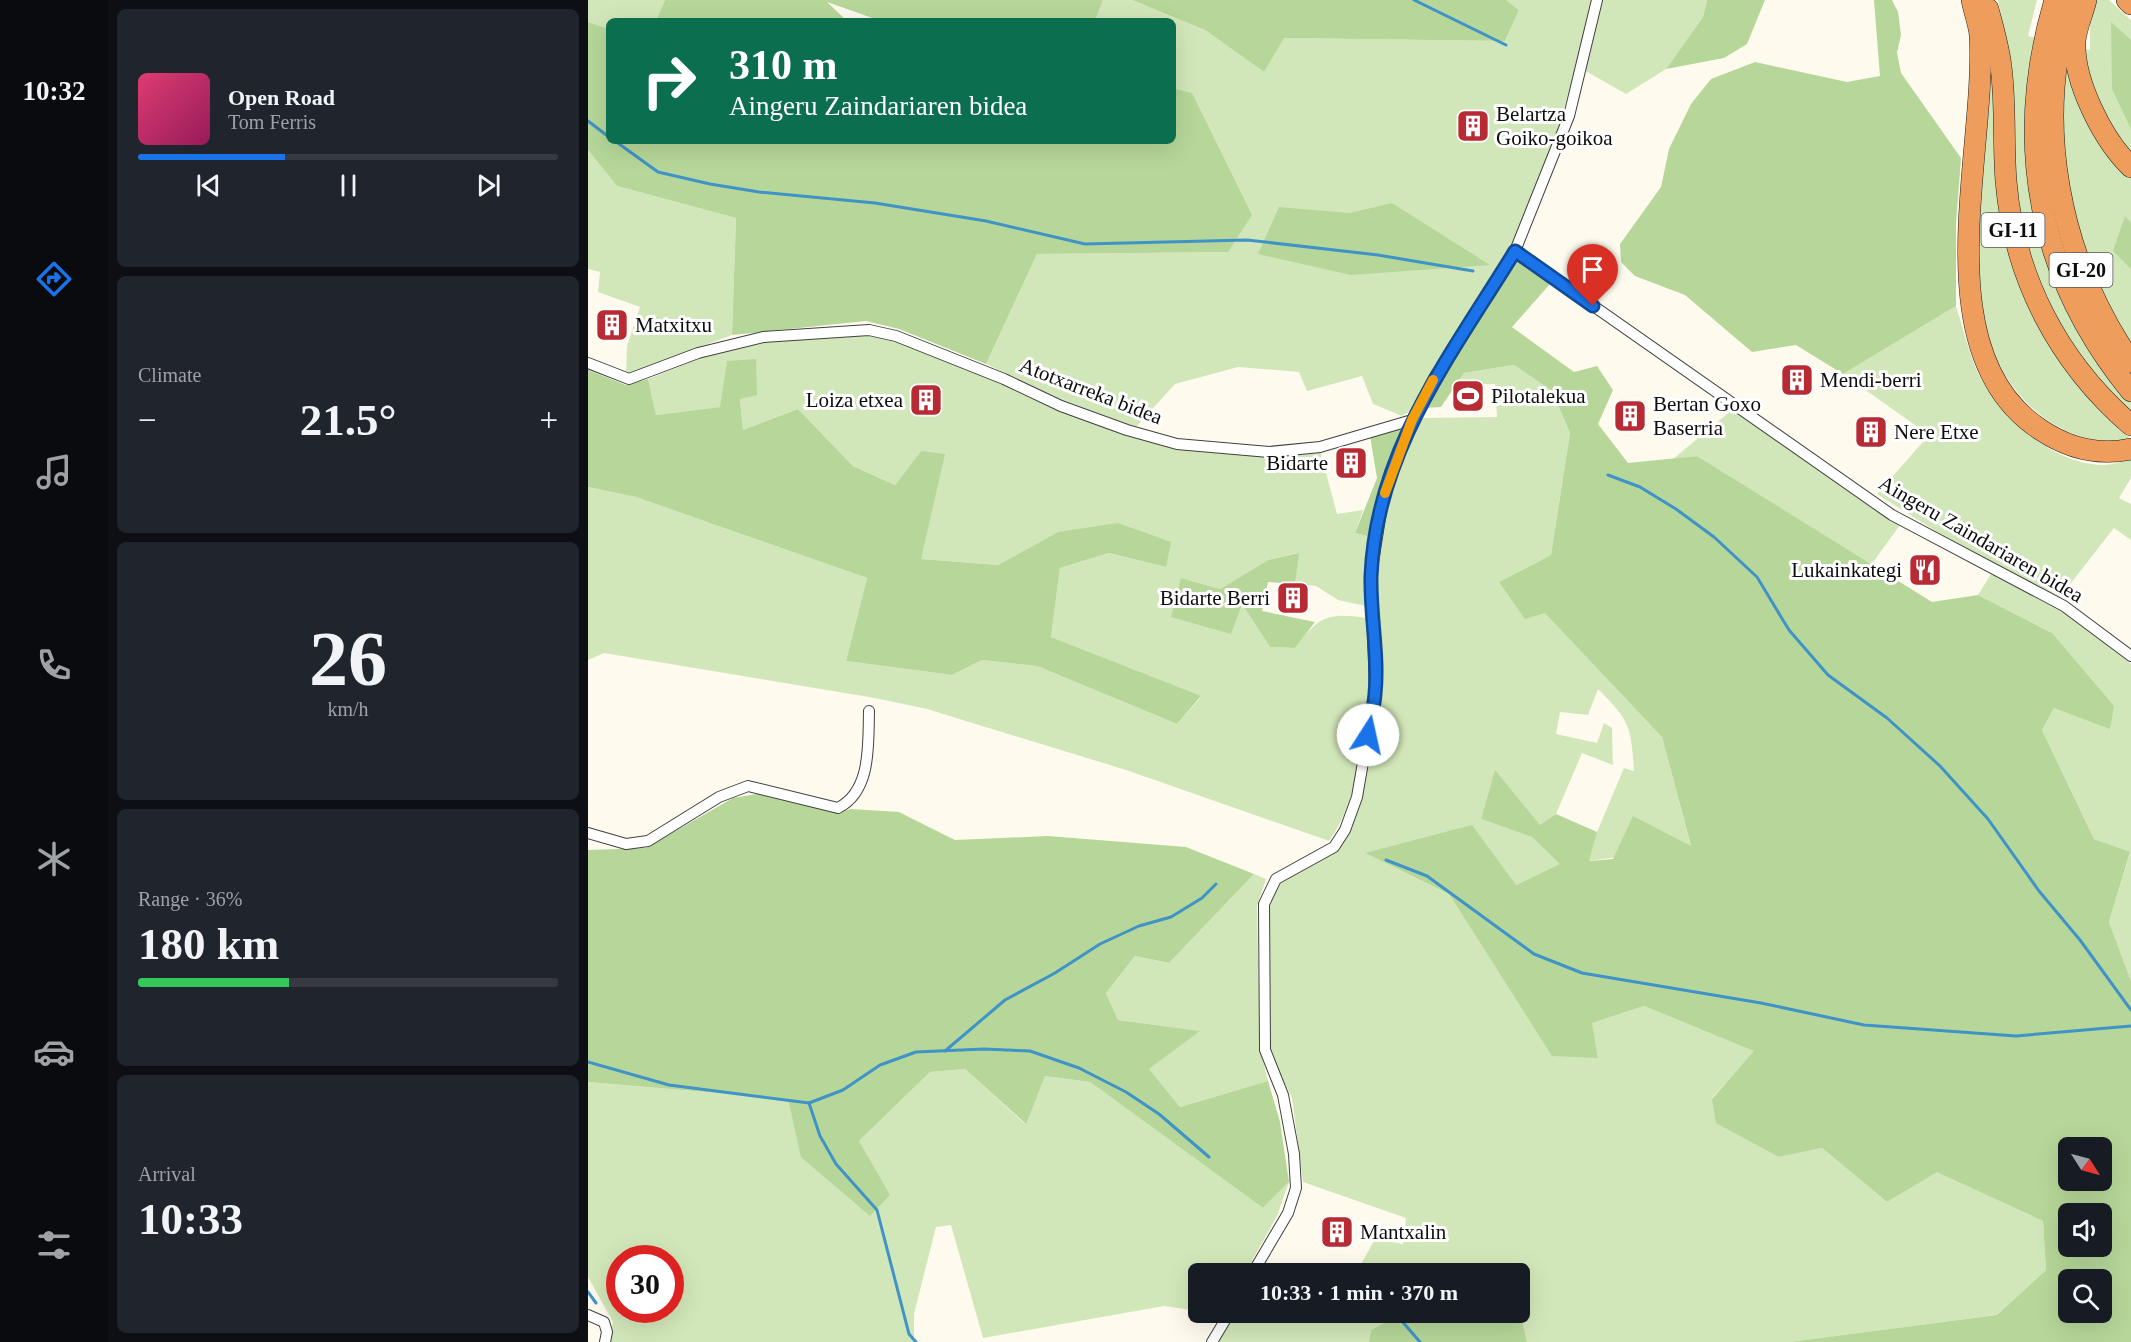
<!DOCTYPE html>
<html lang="en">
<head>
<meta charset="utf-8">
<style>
  body { margin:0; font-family:"Times New Roman",serif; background:#20242c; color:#f1f3f6; height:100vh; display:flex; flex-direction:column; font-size:22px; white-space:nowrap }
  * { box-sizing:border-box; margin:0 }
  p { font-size:20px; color:#9ea1a6 }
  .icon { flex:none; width:33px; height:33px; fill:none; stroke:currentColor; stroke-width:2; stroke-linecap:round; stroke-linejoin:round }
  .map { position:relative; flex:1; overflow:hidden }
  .panel { display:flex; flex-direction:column; gap:9px; padding:9px; background:#0d0f14; width:480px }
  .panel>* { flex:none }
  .hud { position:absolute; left:18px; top:18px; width:570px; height:126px; border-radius:9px; box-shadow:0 6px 24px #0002; background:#0b6e4f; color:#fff; overflow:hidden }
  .needle { width:39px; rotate:126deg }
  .buttons { position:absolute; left:1470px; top:1137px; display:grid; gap:12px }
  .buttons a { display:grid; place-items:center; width:54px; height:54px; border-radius:9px; background:#171b24; box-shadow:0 6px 24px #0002; font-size:30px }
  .speed { position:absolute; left:18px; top:1245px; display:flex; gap:12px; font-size:30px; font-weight:700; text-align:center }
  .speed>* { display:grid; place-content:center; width:78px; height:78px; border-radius:50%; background:#171b24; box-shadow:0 6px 24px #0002; line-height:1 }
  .speed .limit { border:9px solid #d22; background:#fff; color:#111 }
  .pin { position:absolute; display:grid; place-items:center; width:51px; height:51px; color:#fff; margin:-62px -26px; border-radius:50% 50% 50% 0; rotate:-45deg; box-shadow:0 0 6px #0007 }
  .pin .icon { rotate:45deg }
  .me { position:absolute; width:66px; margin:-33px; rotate:10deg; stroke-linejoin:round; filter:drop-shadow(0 0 4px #0008) }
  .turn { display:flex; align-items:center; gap:21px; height:126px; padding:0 24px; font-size:27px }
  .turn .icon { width:78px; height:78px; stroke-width:2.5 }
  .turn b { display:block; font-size:42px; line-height:51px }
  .big { font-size:45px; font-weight:600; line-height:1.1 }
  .panel .widget { flex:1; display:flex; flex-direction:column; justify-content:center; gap:9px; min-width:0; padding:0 21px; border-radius:9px; background:#20242c }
  .panel .dial { align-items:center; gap:0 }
  .dial b { font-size:78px; line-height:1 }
  .song { display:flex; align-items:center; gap:18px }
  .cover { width:72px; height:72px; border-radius:9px; background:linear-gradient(135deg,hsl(340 70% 55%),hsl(330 70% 35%)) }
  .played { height:6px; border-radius:3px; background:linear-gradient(90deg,#1a73e8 35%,#363941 35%) }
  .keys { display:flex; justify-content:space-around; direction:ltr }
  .heat { display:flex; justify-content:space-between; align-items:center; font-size:33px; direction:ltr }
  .charge { height:9px; border-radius:4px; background:linear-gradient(90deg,#34c759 36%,#363941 0) }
  .trip { position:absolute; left:600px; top:1263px; width:342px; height:60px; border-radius:9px; background:#171b24; box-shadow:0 6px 24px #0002; font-weight:600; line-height:60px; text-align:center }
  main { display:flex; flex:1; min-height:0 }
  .menu { display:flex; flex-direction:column; width:108px; justify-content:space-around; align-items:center; background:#090b0e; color:#9ea1a6 }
  .menu .icon { width:42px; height:42px }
  .menu .selected { color:#1a73e8 }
  .menu b { font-size:27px; color:#f1f3f6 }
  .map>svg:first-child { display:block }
  .green { fill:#d2e7b9; fill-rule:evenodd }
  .forest { fill:#b6d799; fill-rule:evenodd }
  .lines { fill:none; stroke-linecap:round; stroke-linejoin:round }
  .stream { stroke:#3f93c7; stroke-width:3 }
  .street-casing { stroke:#404040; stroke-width:12 }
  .highway-casing { stroke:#1e1e1e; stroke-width:22 }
  .street { stroke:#fff; stroke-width:10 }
  .highway { stroke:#ee9d5d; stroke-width:21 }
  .route-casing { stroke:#114b97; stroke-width:15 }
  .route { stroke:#1a73e8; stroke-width:10 }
  .slow { stroke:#f59e0b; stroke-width:10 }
  .labels { text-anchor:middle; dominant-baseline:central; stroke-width:6; stroke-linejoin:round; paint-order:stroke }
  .shield { fill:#fff; stroke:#565656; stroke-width:1.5 }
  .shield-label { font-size:20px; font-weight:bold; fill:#0d0d0d }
  .poi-label { font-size:21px; fill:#0d0d0d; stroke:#fff; text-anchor:start }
  .street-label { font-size:21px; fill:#0d0d0d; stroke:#fff }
</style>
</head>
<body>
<main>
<nav class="menu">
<b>10:32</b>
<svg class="icon selected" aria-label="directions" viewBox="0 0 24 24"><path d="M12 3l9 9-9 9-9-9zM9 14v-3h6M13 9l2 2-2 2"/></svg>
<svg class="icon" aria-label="music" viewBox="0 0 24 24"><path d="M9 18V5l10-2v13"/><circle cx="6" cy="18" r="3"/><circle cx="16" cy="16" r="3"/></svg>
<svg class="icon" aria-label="phone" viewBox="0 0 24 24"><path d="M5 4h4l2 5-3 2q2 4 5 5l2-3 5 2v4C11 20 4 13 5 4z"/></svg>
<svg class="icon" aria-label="climate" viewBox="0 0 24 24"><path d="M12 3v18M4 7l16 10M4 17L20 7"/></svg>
<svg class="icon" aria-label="car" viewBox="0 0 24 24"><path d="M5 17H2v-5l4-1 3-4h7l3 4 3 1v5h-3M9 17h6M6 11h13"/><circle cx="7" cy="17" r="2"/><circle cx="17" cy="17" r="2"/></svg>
<svg class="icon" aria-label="filters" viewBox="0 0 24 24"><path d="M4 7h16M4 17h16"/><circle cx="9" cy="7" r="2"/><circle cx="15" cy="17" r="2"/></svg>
</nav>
<section class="panel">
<div class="widget">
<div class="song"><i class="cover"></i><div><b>Open Road</b><p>Tom Ferris</p></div></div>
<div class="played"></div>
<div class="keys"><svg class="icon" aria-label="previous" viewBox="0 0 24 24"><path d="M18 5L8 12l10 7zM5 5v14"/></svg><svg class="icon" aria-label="pause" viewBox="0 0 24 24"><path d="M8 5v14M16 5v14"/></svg><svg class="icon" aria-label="next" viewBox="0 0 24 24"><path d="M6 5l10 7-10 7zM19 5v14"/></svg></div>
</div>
<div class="widget"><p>Climate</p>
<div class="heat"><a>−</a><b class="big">21.5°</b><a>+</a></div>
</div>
<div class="widget dial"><b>26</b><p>km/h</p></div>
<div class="widget"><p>Range · 36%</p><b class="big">180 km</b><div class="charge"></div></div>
<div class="widget"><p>Arrival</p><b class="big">10:33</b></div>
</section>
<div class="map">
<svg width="1543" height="1342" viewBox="0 0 1543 1342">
  <rect width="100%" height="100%" fill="#fefbee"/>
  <g class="green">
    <polygon points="0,0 77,0 68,21 21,21 21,29 0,22"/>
    <polygon points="515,0 544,0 617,30 676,72 695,38 917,41 931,10 918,0 1006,0 967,140 923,251 827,408 814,416 785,404 774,376 719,391 711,372 650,367 587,384 548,427 475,400 398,364 449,254 640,252 604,93 585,88 585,21 507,21"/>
    <polygon points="1015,0 1119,0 1115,17 1078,69 1038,94 996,70"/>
    <path d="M1410,0H1449L1440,36L1502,50V18L1506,0H1521L1543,20V435L1538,440C1528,440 1516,442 1506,440C1440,426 1401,366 1391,302C1389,287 1391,271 1391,256C1391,198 1398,140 1403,83L1424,67Z"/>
    <polygon points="0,150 29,186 148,218 144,335 38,374 39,346 52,307 10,292 12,272 0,269"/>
    <path d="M1368,306C1374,325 1379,345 1386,364C1405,411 1462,465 1516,465C1524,465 1534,461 1543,460V478L1531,498L1543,504V540L1526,528L1472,597L1351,533L1289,494L1341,435L1255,374Z"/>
    <path d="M282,334L314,343L587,447L679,457L732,450L749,514L775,510L767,533L783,537L778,606L750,600L728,586L707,584L710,553L680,560L632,589L593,578L654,604L682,647L707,648C731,616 739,612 779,618C785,682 779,788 741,841L538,770L339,709L287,698L16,653L0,660V487L48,497L279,578L258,661L364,675L394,660L449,666L589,724L613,697L463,637L472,568L521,553L578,567L470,532L410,565L333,559V451L307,485L265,466L210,409L155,430L152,399L139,361L133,407L68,415L60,379L113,358L181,341Z"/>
    <path d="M926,365L964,391L982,433L963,555L911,582L957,612L1074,737L1103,847L1000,861L1009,832L1036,768L1046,771C1043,726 1042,721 1010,689L1000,715L972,712L968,734L1009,743L1016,723L1024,728L1025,765L994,753L968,814L952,826L907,771L893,819L944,837L973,864L928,885L777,853L861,894L964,1055L1010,1057L1003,1023L1056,1006L1167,1051L1124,1098L1191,1157L1234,1148L1299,1202L1349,1171L1455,1221L1458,1270L1409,1315L1201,1342H939L932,1310V1274L768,1273L787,1239L815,1244L818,1218L715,1182L704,1098L682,1052L679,908L691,882L743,853L761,828L790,685L787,574L798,503L831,418L909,417L907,384H869L876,373Z"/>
    <polygon points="1145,409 1312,525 1283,565 1109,456 1085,459"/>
    <polygon points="1403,574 1497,624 1543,664 1543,981 1521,922 1542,853 1506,839 1454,730 1466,708 1464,633 1390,595"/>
    <polygon points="666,874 678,879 669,906 672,1049 680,1081 592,1107 561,1069 611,1031 530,1020 518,993 547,956 581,963"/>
    <path d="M377,1069L437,1124L457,1076L502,1082L675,1208L701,1182L689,1216L657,1273L610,1274V1311L576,1306L395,1338L363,1225L348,1227L326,1314V1342H21L25,1322L0,1277V1082L200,1099L214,1157L302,1195L270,1142L342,1072ZM32,1258H82V1310H32Z"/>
    <polygon points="646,1313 814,1313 783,1330 781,1342 628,1342"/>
  </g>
  <g class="forest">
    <polygon points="77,0 515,0 507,21 293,21 239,2 259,21 68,21"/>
    <polygon points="544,0 918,0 931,10 917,41 696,38 676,72 617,30"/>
    <polygon points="1119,0 1177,0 1159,44 1136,58 1078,69 1115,17"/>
    <polygon points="1286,0 1304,0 1310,12 1313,35 1309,53 1313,73 1373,158 1368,224 1368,306 1255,374 1208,345 1164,352 1097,295 1047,276 1033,262 1032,244 1073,187 1081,149 1103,104 1123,79 1167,62 1259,82 1292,76"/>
    <polygon points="0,22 21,29 21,141 585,141 585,88 604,93 664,215 640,252 449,254 398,364 311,329 278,321 144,335 148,218 29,186 0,150"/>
    <polygon points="1523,22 1543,40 1543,129 1524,89"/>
    <polygon points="804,203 902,265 763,275 670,254 691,207 762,213"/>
    <polygon points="1537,216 1543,223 1543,269 1525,251"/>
    <path d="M929,261L962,284L924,327L986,372L1009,366L1025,390L1010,424L1040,463L1109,456L1344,602L1390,595L1464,633L1526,706L1522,729L1466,708L1454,730L1506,839L1542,852L1521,922L1543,981V1342H1201L1409,1315L1458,1270L1455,1221L1349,1172L1299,1202L1234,1148L1191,1157L1128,1123L1124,1099L1166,1051L1056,1006L1004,1023L1010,1058L964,1056L861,894L777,853L884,825L928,885L972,864L944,837L893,819L907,770L952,825L968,814L1009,832L1001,861L1025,859L1045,816L1103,846L1074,737L957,613L937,619L911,582L963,555L982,433L964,391L926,365L876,373L853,407L836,408L856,373ZM1480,1148H1514V1180H1480ZM1480,1214H1514V1246H1480ZM1480,1280H1514V1312H1480Z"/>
    <polygon points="168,359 169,395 152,399 155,430 210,409 265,466 307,485 333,451 357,454 333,559 410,565 470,532 530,523 583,542 578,567 521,553 472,568 463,637 613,696 589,724 449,666 394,660 364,675 258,661 279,578 48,497 0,487 0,370 38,385 60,379 68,415 132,407 139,361"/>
    <polygon points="818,426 790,500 783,537 767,533 789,478 782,436"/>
    <polygon points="711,553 707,584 680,582 674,611 727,622 707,648 682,647 654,604 643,634 583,617 593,578 632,589 680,560"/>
    <polygon points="175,793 250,813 263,809 311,812 367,840 460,836 598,847 666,874 581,963 547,956 518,993 530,1020 612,1031 561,1069 592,1107 680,1081 692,1122 701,1182 675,1208 502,1082 457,1076 438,1124 377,1069 342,1072 271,1141 302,1195 282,1216 213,1157 200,1099 0,1082 0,850 58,848 145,798"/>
    <polygon points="932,1310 939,1342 781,1342 783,1330 814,1313 932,1312"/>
  </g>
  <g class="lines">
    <g class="stream">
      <polyline points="826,0 918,45"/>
      <polyline points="0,121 21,137"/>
      <polyline points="27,141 70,172 122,184 171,192 287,203 398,221 497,244 659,240 790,255 885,271"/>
      <polyline points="1020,475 1052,487 1088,509 1126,537 1169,577 1201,630 1240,675 1299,718 1352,766 1400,819 1451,891 1492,940 1543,1010"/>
      <polyline points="798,860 839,876 946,954 994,973 1173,1003 1276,1025 1428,1036 1543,1026"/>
      <polyline points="357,1051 417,1000 467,973 512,944 551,926 583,917 614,898 628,884"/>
      <polyline points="0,1062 81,1085 221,1103 255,1090 292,1065 328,1052 396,1049 442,1051 491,1068 538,1092 571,1114 621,1157"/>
      <polyline points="221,1103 232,1136 248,1164 289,1210 321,1334 328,1342"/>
      <polyline points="0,1292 8,1303"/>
      <polyline points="806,1312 832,1342"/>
    </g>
    <g class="street-casing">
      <g id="street">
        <polyline points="927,251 1304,515 1476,606 1543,656"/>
        <polyline points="0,363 41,379 110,353 175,337 281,330 308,336 416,379 473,406 539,430 589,444 681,452 732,447 824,420"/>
        <path d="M0,833L38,844L60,841L131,797L160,786L250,808C284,791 280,743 281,711"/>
        <polyline points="664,1274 700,1213 708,1188 706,1154 695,1095 677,1050 676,904 688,879 746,847 757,830 769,797 787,693 783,575 795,499 824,420 846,378 927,251 981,116 1009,0"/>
        <polyline points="0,1315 16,1322 19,1332 17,1342"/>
        <polyline points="624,1342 642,1312"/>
      </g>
    </g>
    <g class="highway-casing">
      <g id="highway">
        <path d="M1384,0C1386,11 1391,24 1392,35C1399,152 1334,353 1453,430C1480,448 1510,456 1543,449"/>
        <path d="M1467,0C1425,141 1449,276 1543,391"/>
        <path d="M1483,0C1444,123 1471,257 1543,362"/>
        <path d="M1498,0C1495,13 1488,28 1487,41C1485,81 1515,140 1543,167"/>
        <polyline points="1539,0 1543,4"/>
        <path d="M1400,9C1405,28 1411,48 1413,67C1418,104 1415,143 1418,181C1426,277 1470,362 1543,425"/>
      </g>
    </g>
    <use href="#street" class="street"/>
    <use href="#highway" class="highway"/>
  </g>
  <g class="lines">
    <g class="route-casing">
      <path id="route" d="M780,735C782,721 786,708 787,694C791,655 782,615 783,576C788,450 864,354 927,251L1005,306"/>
    </g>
    <use href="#route" class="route"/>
    <polyline class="slow" points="797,493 824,420 845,380"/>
  </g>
  <defs>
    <g id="building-square" transform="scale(1.725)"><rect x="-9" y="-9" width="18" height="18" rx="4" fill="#b82b34" stroke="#fff"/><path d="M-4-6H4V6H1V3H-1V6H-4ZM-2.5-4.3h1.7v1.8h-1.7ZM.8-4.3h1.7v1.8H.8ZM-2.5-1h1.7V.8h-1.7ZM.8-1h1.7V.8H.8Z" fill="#fff"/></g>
    <g id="stadium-square" transform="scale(1.725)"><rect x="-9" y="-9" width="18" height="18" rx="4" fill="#b82b34" stroke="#fff"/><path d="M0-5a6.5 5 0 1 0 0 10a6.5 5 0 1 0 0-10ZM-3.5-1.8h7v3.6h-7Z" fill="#fff"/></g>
    <g id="restaurant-square" transform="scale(1.725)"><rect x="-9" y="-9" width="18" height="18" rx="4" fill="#b82b34" stroke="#fff"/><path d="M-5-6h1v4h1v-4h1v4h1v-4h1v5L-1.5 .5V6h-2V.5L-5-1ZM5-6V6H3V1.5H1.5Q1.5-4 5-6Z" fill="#fff"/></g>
  </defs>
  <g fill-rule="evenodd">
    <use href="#building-square" x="885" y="126"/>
    <use href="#building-square" x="24" y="325"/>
    <use href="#building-square" x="1209" y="380"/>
    <use href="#stadium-square" x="880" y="396"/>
    <use href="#building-square" x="338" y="400"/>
    <use href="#building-square" x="1042" y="416"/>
    <use href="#building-square" x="1283" y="432"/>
    <use href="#building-square" x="763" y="463"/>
    <use href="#restaurant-square" x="1337" y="570"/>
    <use href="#building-square" x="705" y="598"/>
    <use href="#building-square" x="749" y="1232"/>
  </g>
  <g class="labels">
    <g class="shield">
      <rect x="1393.5" y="213" width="63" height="34" rx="4.5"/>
      <rect x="1461.5" y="253" width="63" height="34" rx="4.5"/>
    </g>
    <g class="shield-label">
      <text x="1425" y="230">GI-11</text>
      <text x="1493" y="270">GI-20</text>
    </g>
    <g class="poi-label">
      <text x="908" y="114">Belartza<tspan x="908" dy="24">Goiko-goikoa</tspan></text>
      <text x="47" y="325">Matxitxu</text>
      <text x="1232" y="380">Mendi-berri</text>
      <text x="903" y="396">Pilotalekua</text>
      <text x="315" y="400" text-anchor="end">Loiza etxea</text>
      <text x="1065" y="404">Bertan Goxo<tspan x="1065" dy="24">Baserria</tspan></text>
      <text x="1306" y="432">Nere Etxe</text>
      <text x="740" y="463" text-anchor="end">Bidarte</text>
      <text x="1314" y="570" text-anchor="end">Lukainkategi</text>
      <text x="682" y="598" text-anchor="end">Bidarte Berri</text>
      <text x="772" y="1232">Mantxalin</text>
    </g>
    <g class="street-label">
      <text transform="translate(503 391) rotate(21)">Atotxarreka bidea</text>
      <text transform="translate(1393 539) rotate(30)">Aingeru Zaindariaren bidea</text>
    </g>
  </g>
</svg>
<div class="buttons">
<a><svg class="needle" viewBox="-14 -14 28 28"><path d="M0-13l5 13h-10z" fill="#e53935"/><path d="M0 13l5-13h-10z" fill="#9ea1a6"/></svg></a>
<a><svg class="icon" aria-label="sound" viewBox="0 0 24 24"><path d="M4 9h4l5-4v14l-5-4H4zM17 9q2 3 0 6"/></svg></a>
<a><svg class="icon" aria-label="search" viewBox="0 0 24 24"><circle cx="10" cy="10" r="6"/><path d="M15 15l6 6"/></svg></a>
</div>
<div class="speed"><div class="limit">30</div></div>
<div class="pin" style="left:1005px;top:306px;background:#d93025"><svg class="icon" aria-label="arrive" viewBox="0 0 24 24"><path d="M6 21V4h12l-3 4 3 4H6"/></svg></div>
<svg class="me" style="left:780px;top:735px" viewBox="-20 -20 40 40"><circle r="19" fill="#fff"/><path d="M0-13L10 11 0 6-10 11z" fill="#1a73e8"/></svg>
<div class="trip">10:33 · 1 min · 370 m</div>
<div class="hud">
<div class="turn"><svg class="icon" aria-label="right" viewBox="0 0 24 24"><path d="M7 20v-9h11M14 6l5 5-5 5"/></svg><div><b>310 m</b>Aingeru Zaindariaren bidea</div></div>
</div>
</div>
</main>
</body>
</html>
